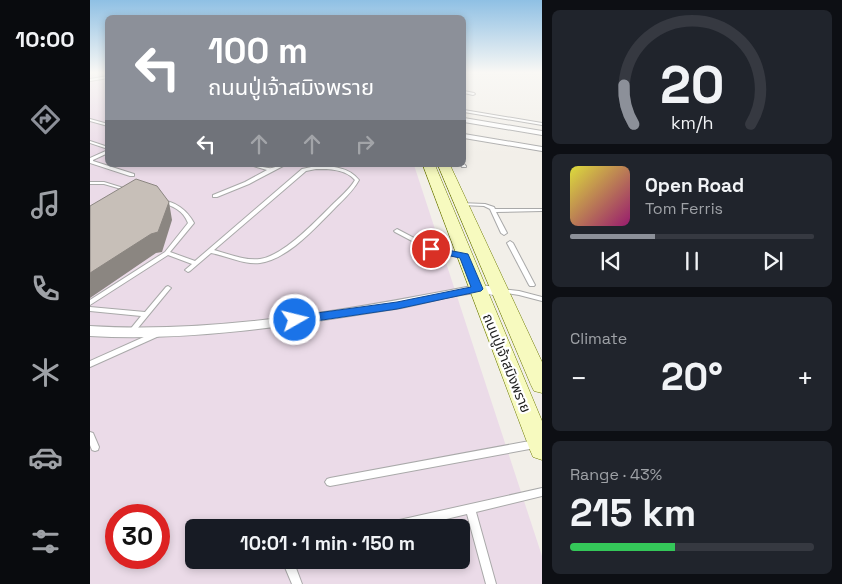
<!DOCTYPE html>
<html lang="en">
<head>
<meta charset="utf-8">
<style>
  body { margin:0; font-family:"Space Grotesk","Noto Sans Thai",sans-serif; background:#20242c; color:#f1f3f6; height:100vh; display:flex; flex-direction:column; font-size:19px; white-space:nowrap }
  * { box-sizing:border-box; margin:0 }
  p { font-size:16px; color:#9ea1a6 }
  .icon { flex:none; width:28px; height:28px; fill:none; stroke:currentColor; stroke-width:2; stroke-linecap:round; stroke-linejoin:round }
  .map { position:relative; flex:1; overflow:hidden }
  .drawer { display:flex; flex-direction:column; gap:10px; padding:10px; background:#0d0f14; width:300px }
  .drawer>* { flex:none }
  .banner { position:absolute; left:15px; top:15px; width:361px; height:152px; border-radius:8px; box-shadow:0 2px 8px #0003; background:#8c9099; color:#fff; overflow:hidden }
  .speed { position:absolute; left:15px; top:504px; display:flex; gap:10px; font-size:25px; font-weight:700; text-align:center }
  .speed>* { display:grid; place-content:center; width:65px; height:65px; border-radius:50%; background:#171b24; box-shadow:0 2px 8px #0003; line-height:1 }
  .speed .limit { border:8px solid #d22; background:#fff; color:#111 }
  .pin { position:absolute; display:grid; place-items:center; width:42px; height:42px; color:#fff; margin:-21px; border:2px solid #fff; border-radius:50%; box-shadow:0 1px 5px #0007 }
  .me { position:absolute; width:55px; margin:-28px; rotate:82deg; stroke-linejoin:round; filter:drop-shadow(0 0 4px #0008) }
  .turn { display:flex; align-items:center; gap:18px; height:105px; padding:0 20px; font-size:22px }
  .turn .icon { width:65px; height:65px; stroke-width:2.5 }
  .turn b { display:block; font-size:35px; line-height:42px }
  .lanes { display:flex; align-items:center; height:48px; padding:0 20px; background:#0003; justify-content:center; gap:25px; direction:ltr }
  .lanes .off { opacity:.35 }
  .big { font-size:38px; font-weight:700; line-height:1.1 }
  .drawer .card { flex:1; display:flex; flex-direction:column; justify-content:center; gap:8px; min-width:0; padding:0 18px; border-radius:8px; background:#20242c }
  .drawer .dial { align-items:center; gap:0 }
  .dial svg { height:130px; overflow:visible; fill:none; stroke:#363941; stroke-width:7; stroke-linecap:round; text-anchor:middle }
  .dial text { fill:#f1f3f6; stroke:none }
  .song { display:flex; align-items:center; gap:15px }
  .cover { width:60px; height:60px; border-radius:8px; background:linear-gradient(135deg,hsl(60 70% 55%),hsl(320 70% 35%)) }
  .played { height:5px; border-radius:2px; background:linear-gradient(90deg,#8c9099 35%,#363941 35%) }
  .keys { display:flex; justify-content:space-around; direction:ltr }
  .heat { display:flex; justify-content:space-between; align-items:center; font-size:28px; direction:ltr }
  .charge { height:8px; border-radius:4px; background:linear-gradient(90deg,#34c759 43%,#363941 0) }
  .trip { position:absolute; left:95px; top:519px; width:285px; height:50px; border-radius:8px; background:#171b24; box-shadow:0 2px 8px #0003; font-weight:700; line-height:50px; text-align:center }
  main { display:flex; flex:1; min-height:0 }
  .tabs { display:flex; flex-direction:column; width:90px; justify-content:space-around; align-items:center; background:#090b0e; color:#9ea1a6 }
  .tabs .icon { width:35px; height:35px }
  .tabs .selected { color:#8c9099 }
  .tabs b { font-size:22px; color:#f1f3f6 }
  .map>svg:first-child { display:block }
  .industrial { fill:#ebdbe8; fill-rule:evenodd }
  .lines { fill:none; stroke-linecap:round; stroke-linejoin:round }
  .service-casing { stroke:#a9a9a9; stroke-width:2 }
  .minor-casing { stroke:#a9a9a9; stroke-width:2 }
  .secondary-casing { stroke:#707d05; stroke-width:1 }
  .service { fill:#fff; fill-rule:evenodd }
  .minor { fill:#fff; fill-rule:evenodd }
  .secondary { fill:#f7fabf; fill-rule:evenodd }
  .shaded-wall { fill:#8b8681 }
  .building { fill:#c7bfb8; stroke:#8b8681 }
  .route { fill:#1a73e8; stroke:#114b97 }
  .labels { text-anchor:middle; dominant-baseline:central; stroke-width:4.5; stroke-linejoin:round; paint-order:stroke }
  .street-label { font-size:14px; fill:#222; stroke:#fff }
</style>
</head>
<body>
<main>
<nav class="tabs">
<b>10:00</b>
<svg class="icon selected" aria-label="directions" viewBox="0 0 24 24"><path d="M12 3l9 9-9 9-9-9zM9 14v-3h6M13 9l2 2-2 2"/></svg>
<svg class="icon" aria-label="music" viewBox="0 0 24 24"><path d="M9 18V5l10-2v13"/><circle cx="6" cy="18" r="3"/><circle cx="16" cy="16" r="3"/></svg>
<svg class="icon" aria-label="phone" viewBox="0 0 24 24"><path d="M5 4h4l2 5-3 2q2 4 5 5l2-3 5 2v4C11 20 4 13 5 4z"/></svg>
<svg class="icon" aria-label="climate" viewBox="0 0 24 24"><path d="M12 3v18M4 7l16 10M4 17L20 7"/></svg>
<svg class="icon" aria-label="car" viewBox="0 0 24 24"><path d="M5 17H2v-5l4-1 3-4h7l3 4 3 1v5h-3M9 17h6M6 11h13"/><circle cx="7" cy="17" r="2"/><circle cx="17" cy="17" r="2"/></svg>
<svg class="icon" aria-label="filters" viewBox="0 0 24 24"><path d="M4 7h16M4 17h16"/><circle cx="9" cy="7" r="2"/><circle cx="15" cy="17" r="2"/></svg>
</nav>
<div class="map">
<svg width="452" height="584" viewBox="0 0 452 584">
  <rect width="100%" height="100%" fill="#f2efe9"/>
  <path class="industrial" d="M0,72H17L18,165H324L452,556V584H0ZM26,515H69V558H26ZM104,528H371V560H104Z"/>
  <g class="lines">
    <g class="service-casing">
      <g id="service">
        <polygon points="18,76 18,78 0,81 0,79"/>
        <polygon points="374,91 384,93 385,94 383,95 374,93"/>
        <polygon points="374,110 452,123 452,125 374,112"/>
        <polygon points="0,119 18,124 18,126 0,121"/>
        <polygon points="0,141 18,147 18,149 0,143"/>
        <polygon points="18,150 18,153 3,160 3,161 44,174 44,176 40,176 0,163 0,158"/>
        <polygon points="374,164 376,166 376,167 372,167 371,165 374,165"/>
        <path d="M160,165C167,165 177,169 182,168C187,167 190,165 195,165L159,184L127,197H123V195L155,182L177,170Z"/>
        <path d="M226,166C242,166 259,167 269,180C263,191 253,200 244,209C225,228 198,259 170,263C154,265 137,256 121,253L100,271L98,272L95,270L102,264L78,255L0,305V300L75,252L98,223C93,210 83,206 70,202V200C85,201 97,210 104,223L80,252L105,261L212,169ZM226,169C240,169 255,169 265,180C259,190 249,198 241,206C225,222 193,256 170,259C155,261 139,254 124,250L216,171Z"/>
        <polygon points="0,182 14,182 40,190 38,191 14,184 0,184"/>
        <polygon points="370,203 395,204 404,207 405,209 452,209 452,211 406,212 417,233 414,235 411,233 400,209 394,206 372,205 370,205"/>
        <polygon points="307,229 343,248 375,255 376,256 373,258 339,250 305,232 304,231"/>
        <polygon points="420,241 423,243 445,285 444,286 440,286 439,285 417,243"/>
        <polygon points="78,286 81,288 80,289 43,334 39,334 38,332 51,316 0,311 0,307 55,312 76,287"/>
        <polygon points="412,289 429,291 452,297 452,301 429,295 410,292 409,291"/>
        <polygon points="65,332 69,332 70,334 69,336 0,367 0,361"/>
        <polygon points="0,432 3,433 9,447 8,450 5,451 2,450 0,445"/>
        <polygon points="445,440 448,441 449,444 448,447 445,448 240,486 237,485 235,482 237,479 240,478"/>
        <polygon points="452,488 452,496 386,512 406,584 396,584 377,514 319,528 291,528 292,525 296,523"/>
        <polygon points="198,560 218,560 217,564 206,568 212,584 202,584 194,565 195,561"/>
      </g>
    </g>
    <g class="minor-casing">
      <g id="minor">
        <polygon points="374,118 452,131 452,135 374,122"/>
        <polygon points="374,134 452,147 452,151 374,138"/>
        <path d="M387,285L409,287L415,291C409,299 396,292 387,293C359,295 332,305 305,309C205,325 102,342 0,336V326C126,334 264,309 387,285Z"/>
      </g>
    </g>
    <g class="secondary-casing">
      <g id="secondary">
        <polygon points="333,165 345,165 452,421 452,460 443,457 440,450"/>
        <polygon points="348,165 360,165 452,362 452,393 444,391 441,385"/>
      </g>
    </g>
    <use href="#service" class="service"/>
    <use href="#minor" class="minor"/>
    <use href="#secondary" class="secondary"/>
  </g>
  <polygon class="shaded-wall" points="79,202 82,220 72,252 66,253 0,298 0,273"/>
  <polygon class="building" points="46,179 67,186 79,202 68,232 61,234 0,273 0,206"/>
  <linearGradient id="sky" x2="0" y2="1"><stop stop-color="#8fc0e4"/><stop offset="0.47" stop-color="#f9f8f5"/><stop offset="1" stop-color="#f9f8f5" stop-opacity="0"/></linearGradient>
  <rect width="452" height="154" fill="url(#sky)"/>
  <polygon class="route" points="337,246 378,254 393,289 391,291 307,309 205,324 199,320 205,316 307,302 381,287 370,258 337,251"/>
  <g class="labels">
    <g class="street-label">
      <text transform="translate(417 363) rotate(68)">ถนนปู่เจ้าสมิงพราย</text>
    </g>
  </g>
</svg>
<div class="speed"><div class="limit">30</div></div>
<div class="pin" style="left:341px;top:249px;background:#d93025"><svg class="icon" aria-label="arrive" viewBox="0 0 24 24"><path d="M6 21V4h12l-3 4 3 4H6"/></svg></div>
<svg class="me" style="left:205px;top:320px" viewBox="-20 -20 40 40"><circle r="17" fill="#1a73e8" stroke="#fff" stroke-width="3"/><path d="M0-11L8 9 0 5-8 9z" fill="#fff"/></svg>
<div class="trip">10:01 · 1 min · 150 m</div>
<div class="banner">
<div class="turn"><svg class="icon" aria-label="left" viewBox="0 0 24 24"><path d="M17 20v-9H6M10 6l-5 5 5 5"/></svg><div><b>100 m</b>ถนนปู่เจ้าสมิงพราย</div></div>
<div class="lanes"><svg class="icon" aria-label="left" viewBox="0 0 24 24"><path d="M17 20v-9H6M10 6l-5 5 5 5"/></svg><svg class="icon off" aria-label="ahead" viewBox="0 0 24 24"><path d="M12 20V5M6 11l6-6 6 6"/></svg><svg class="icon off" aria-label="ahead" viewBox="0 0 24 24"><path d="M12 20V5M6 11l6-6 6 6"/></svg><svg class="icon off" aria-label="right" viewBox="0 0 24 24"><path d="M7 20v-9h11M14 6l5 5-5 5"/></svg></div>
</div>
</div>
<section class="drawer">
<div class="card dial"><svg viewBox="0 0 100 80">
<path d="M14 69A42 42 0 1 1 86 69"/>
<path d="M14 69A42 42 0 0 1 8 45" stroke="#8c9099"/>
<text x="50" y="56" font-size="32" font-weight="700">20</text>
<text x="50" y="72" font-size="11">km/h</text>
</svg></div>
<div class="card">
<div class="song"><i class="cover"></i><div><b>Open Road</b><p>Tom Ferris</p></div></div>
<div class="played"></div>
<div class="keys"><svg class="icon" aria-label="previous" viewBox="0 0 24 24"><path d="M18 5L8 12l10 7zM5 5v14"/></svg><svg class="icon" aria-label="pause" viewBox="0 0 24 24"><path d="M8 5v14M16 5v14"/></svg><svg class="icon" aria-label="next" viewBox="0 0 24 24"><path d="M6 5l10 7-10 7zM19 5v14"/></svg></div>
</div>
<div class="card"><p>Climate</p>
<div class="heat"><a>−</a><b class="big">20°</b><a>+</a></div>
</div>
<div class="card"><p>Range · 43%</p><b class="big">215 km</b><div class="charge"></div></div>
</section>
</main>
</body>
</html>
